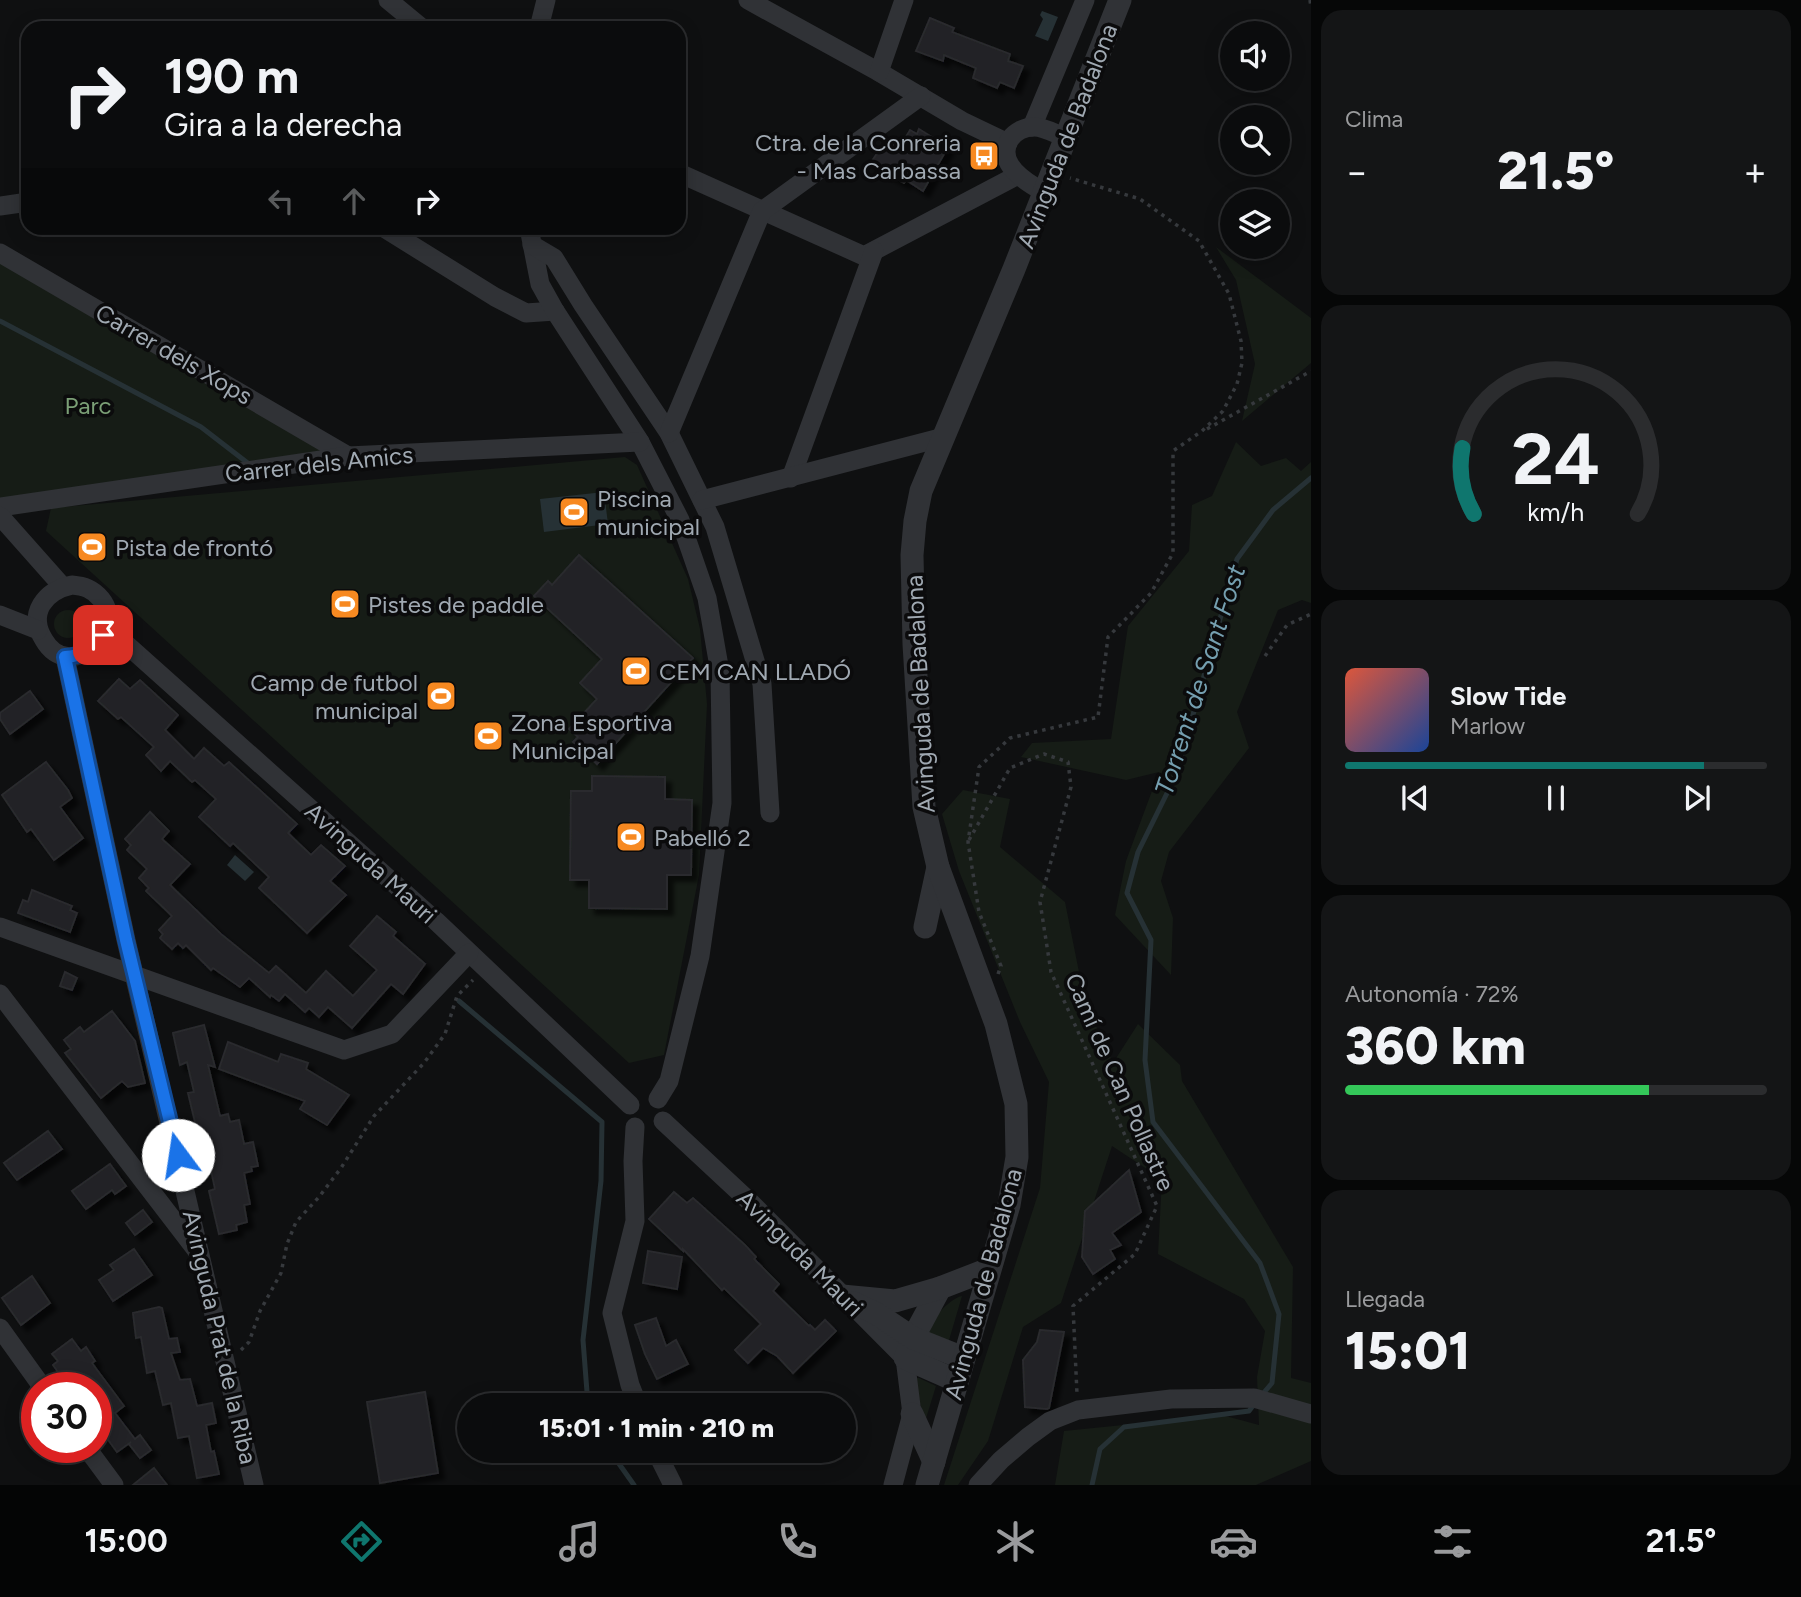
<!DOCTYPE html>
<html lang="es">
<head>
<meta charset="utf-8">
<style>
  body { margin:0; font-family:Figtree,sans-serif; background:#141516; color:#f1f3f6; height:100vh; display:flex; flex-direction:column; font-size:26px; white-space:nowrap }
  * { box-sizing:border-box; margin:0 }
  p { font-size:23px; color:#9a9b9d }
  .icon { flex:none; width:38px; height:38px; fill:none; stroke:currentColor; stroke-width:2; stroke-linecap:round; stroke-linejoin:round }
  .map { position:relative; flex:1; overflow:hidden }
  .sheet { display:flex; flex-direction:column; gap:10px; padding:10px; background:#060707; width:490px }
  .sheet>* { flex:none }
  .hud { position:absolute; left:21px; top:21px; width:665px; height:214px; border-radius:21px; box-shadow:0 4px 18px #0003,0 0 0 2px #2b2c2e; background:#0b0c0d; color:#f1f3f6; overflow:hidden }
  .controls { position:absolute; left:1220px; top:21px; display:grid; gap:14px }
  .controls a { display:grid; place-items:center; width:70px; height:70px; border-radius:50%; background:#0b0c0d; box-shadow:0 4px 18px #0003,0 0 0 2px #2b2c2e; font-size:35px }
  .speed { position:absolute; left:21px; top:1372px; display:flex; gap:14px; font-size:35px; font-weight:700; text-align:center }
  .speed>* { display:grid; place-content:center; width:91px; height:91px; border-radius:50%; background:#0b0c0d; box-shadow:0 4px 18px #0003,0 0 0 2px #2b2c2e; line-height:1 }
  .speed .limit { border:10px solid #d22; background:#fff; color:#111 }
  .pin { position:absolute; display:grid; place-items:center; width:60px; height:60px; color:#fff; margin:-30px; border-radius:14px; box-shadow:0 4px 10px #0006 }
  .me { position:absolute; width:77px; margin:-38px; rotate:346deg; stroke-linejoin:round; filter:drop-shadow(0 0 5px #0008) }
  .turn { display:flex; align-items:center; gap:24px; height:147px; padding:0 28px; font-size:32px }
  .turn .icon { width:91px; height:91px; stroke-width:2.5 }
  .turn b { display:block; font-size:49px; line-height:60px }
  .lanes { display:flex; align-items:center; height:66px; padding:0 28px; background:#0003; justify-content:center; gap:35px; direction:ltr }
  .lanes .off { opacity:.35 }
  .big { font-size:52px; font-weight:800; line-height:1.1 }
  .sheet .widget { flex:1; display:flex; flex-direction:column; justify-content:center; gap:10px; min-width:0; padding:0 24px; border-radius:21px; background:#141516 }
  .sheet .dial { align-items:center; gap:0 }
  .dial svg { height:182px; overflow:visible; fill:none; stroke:#2b2c2e; stroke-width:7; stroke-linecap:round; text-anchor:middle }
  .dial text { fill:#f1f3f6; stroke:none }
  .song { display:flex; align-items:center; gap:21px }
  .cover { width:84px; height:84px; border-radius:10px; background:linear-gradient(135deg,hsl(10 70% 55%),hsl(220 70% 35%)) }
  .played { height:7px; border-radius:4px; background:linear-gradient(90deg,#0f766e 85%,#2b2c2e 85%) }
  .keys { display:flex; justify-content:space-around; direction:ltr }
  .heat { display:flex; justify-content:space-between; align-items:center; font-size:38px; direction:ltr }
  .charge { height:10px; border-radius:5px; background:linear-gradient(90deg,#34c759 72%,#2b2c2e 0) }
  .trip { position:absolute; left:457px; top:1393px; width:399px; height:70px; border-radius:35px; background:#0b0c0d; box-shadow:0 4px 18px #0003,0 0 0 2px #2b2c2e; font-weight:800; line-height:70px; text-align:center }
  .tabs { display:flex; height:112px; justify-content:space-around; align-items:center; background:#040505; color:#9a9b9d }
  .tabs .icon { width:49px; height:49px }
  .tabs .on { color:#0f766e }
  .tabs b { font-size:32px; color:#f1f3f6 }
  main { display:flex; flex:1; min-height:0 }
  .map>svg:first-child { display:block }
  .green { fill:#161c16 }
  .water { fill:#263135 }
  .lines { fill:none; stroke-linecap:round; stroke-linejoin:round }
  .stream { stroke:#263135; stroke-width:5 }
  .building { fill:#222325; stroke:#292a2d; stroke-width:2; filter:url(#shadow) }
  .path { stroke:#36393d; stroke-width:3.5; stroke-dasharray:3.5 5; stroke-linecap:butt }
  .minor { stroke:#303236; stroke-width:19 }
  .tertiary { stroke:#303236; stroke-width:23 }
  .route-casing { stroke:#114b97; stroke-width:18 }
  .route { stroke:#1a73e8; stroke-width:12 }
  .labels { text-anchor:middle; dominant-baseline:central; stroke-width:7; stroke-linejoin:round; paint-order:stroke }
  .street-label { font-size:24px; fill:#a0a9b2; stroke:#0b0b0c }
  .poi-label { font-size:24px; fill:#a0a9b2; stroke:#0b0b0c; text-anchor:start }
  .park-label { font-size:24px; fill:#7b9f76; stroke:#0b0b0c }
  .water-label { font-size:26px; font-style:italic; fill:#759fb0; stroke:#0b0b0c }
</style>
</head>
<body>
<main>
<div class="map">
<svg width="1311" height="1485" viewBox="0 0 1311 1485">
  <defs>
    <filter id="shadow"><feDropShadow dx="6" dy="6" stdDeviation="2" flood-color="#0009"/></filter>
  </defs>
  <rect width="100%" height="100%" fill="#0f1011"/>
  <g class="green">
    <polygon points="1216,247 1311,318 1311,363 1242,421 1255,364 1236,280"/>
    <polygon points="0,253 348,456 0,507"/>
    <polygon points="1236,442 1261,466 1286,458 1301,471 1311,462 1311,603 1302,600 1278,610 1237,712 1249,748 1169,852 1161,881 1173,918 1171,975 1115,915 1126,861 1159,772 1126,780 1021,757 1032,743 1111,739 1128,626 1189,551 1192,505 1212,496"/>
    <polygon points="625,457 637,465 688,579 700,629 707,704 699,875 664,1055 629,1063 46,531 51,508"/>
    <circle cx="68" cy="624" r="14"/>
    <polygon points="963,790 1010,799 1000,847 1065,902 1085,1002 1113,1063 1138,1024 1180,1065 1182,1081 1293,1267 1291,1378 1311,1383 1311,1461 1256,1485 1055,1485 1064,1431 1222,1415 1259,1425 1257,1377 1265,1331 1244,1299 1158,1254 1162,1179 1112,1146 1061,1303 1023,1327 988,1441 958,1485 944,1485 1040,1188 1049,1082 1020,1022 959,871 942,814"/>
    <path d="M962,1296L947,1347L927,1342C927,1338 926,1334 927,1330C931,1319 951,1298 962,1296Z"/>
    <polygon points="915,1378 919,1378 936,1386 924,1425"/>
  </g>
  <g class="water">
    <polygon points="1042,11 1058,17 1048,41 1035,36 1043,19 1040,15"/>
    <polygon points="604,492 608,524 544,532 540,499"/>
    <polygon points="235,855 254,872 245,881 227,865"/>
  </g>
  <g class="lines">
    <g class="stream">
      <polyline points="0,321 201,427 249,464"/>
      <polyline points="459,1001 602,1122 601,1181 583,1340 588,1405"/>
      <polyline points="1261,1396 1272,1383 1279,1314 1260,1263 1153,1122 1145,1060 1151,940 1127,893 1138,852 1176,775 1237,559 1273,510 1311,478"/>
      <polyline points="610,1451 634,1485"/>
      <polyline points="1092,1485 1100,1449 1124,1427 1249,1411 1255,1403"/>
    </g>
  </g>
  <g class="building">
    <polygon points="930,18 954,28 952,32 1010,54 1008,61 1023,66 1014,88 1000,82 997,88 973,78 976,68 944,55 943,61 916,51"/>
    <polygon points="919,129 948,147 923,191 906,180 904,183 870,164 876,155 885,147 889,141 900,147 910,130 917,134"/>
    <polygon points="579,555 693,658 597,764 573,742 578,737 569,729 597,699 580,683 602,659 534,596 548,581 552,585"/>
    <polygon points="119,679 130,689 140,680 178,715 165,730 194,759 204,748 224,766 229,762 297,824 288,833 311,855 321,845 345,866 330,881 346,895 307,933 259,888 269,877 233,843 230,846 199,817 216,799 195,780 192,782 170,761 161,771 146,755 154,747 121,717 118,719 98,701"/>
    <polygon points="30,691 43,709 10,734 0,719 0,713"/>
    <polygon points="46,762 68,790 72,798 60,807 83,838 54,860 31,829 27,832 2,795"/>
    <polygon points="592,776 665,777 665,799 692,800 691,875 667,875 667,909 589,908 589,880 570,880 571,791 592,791"/>
    <polygon points="150,812 169,831 162,839 190,864 170,885 221,934 269,973 276,966 306,993 326,971 353,996 377,970 350,946 377,916 396,932 393,936 425,964 403,994 391,984 352,1028 328,1007 319,1017 309,1008 305,1012 285,994 279,1001 271,995 270,997 249,978 240,987 213,968 211,970 186,945 183,948 178,943 172,949 160,938 163,934 159,930 172,916 146,891 149,888 139,878 147,869 127,850 131,845 125,839"/>
    <polygon points="32,890 72,906 70,910 77,913 70,932 18,913 23,900 28,902"/>
    <polygon points="65,972 77,978 72,990 60,986"/>
    <polygon points="112,1011 135,1041 145,1083 128,1087 122,1081 101,1098 65,1053 71,1049 64,1040 80,1027 84,1032"/>
    <polygon points="204,1025 215,1067 208,1065 220,1116 228,1114 230,1122 239,1120 244,1144 253,1142 258,1166 251,1167 252,1171 244,1173 250,1204 244,1205 247,1222 236,1225 237,1230 219,1234 209,1191 215,1189 205,1142 200,1143 188,1093 194,1092 187,1062 180,1065 173,1033"/>
    <polygon points="228,1042 278,1062 281,1054 308,1063 306,1069 349,1095 327,1125 300,1109 305,1101 219,1069"/>
    <polygon points="48,1131 62,1149 17,1180 4,1163"/>
    <polygon points="110,1164 126,1186 115,1194 112,1190 86,1209 72,1191"/>
    <polygon points="1129,1170 1141,1212 1112,1233 1121,1245 1110,1250 1115,1259 1093,1274 1082,1257 1085,1211"/>
    <polygon points="674,1192 687,1203 693,1198 745,1245 756,1257 754,1259 779,1284 773,1291 809,1326 810,1325 815,1330 825,1320 836,1331 793,1373 777,1356 763,1348 748,1363 735,1350 761,1324 724,1288 722,1290 683,1249 683,1251 649,1219"/>
    <polygon points="143,1210 152,1222 135,1235 126,1223"/>
    <polygon points="134,1249 152,1275 113,1301 99,1280 114,1270 110,1265"/>
    <polygon points="648,1251 682,1257 677,1289 643,1283"/>
    <polygon points="32,1276 50,1303 21,1325 2,1298"/>
    <polygon points="159,1307 162,1308 169,1339 177,1338 180,1352 171,1353 180,1380 190,1379 197,1406 212,1403 216,1423 206,1425 211,1452 214,1451 219,1474 197,1478 189,1436 178,1438 171,1403 163,1405 155,1371 147,1373 141,1337 136,1338 133,1313"/>
    <polygon points="656,1318 666,1346 676,1340 688,1364 657,1379 645,1354 635,1325"/>
    <polygon points="1040,1330 1064,1332 1049,1408 1047,1409 1025,1407 1023,1360 1037,1342"/>
    <polygon points="72,1339 81,1351 86,1347 95,1361 92,1363 124,1406 115,1413 135,1439 140,1435 151,1450 140,1458 129,1444 131,1442 117,1452 96,1423 96,1388 69,1388 53,1365 58,1361 52,1354"/>
    <polygon points="425,1392 438,1473 380,1483 367,1402"/>
    <polygon points="154,1468 167,1485 133,1485"/>
  </g>
  <g class="lines">
    <g class="path">
      <polyline points="1310,0 1311,7"/>
      <polyline points="1207,429 1311,371"/>
      <polyline points="1265,656 1287,625 1311,614"/>
      <polyline points="969,840 1010,768 1044,754 1068,762 1071,787 1040,902 1051,972 1157,1206 1135,1254 1073,1306 1077,1394"/>
      <polyline points="998,974 1001,966 979,912 968,842 979,767 1010,738 1098,717 1108,637 1151,593 1173,553 1173,451 1202,431 1223,411 1237,384 1242,363 1241,341 1229,294 1199,241 1140,199 1070,178"/>
      <polyline points="241,1350 249,1342 260,1311 281,1273 287,1244 296,1222 319,1197 341,1168 374,1116 424,1063 445,1034 457,996 473,980"/>
    </g>
    <g class="minor">
      <polyline points="388,0 422,28"/>
      <polyline points="748,0 879,72 962,121 1008,143"/>
      <polyline points="539,28 546,0"/>
      <polyline points="879,72 904,0"/>
      <polyline points="1032,127 1085,0"/>
      <polyline points="679,173 864,256 1018,175"/>
      <path d="M1044,192C1027,183 994,163 1010,139C1015,132 1024,127 1034,127C1044,127 1056,134 1065,137"/>
      <polyline points="0,206 28,202"/>
      <polyline points="384,228 495,297 526,313 555,311"/>
      <polyline points="529,228 540,284 555,311 640,442 680,520 707,598 720,672 722,803 700,956 669,1081 658,1099"/>
      <polyline points="532,245 554,258 583,305 669,433 715,527 762,684 770,813"/>
      <polyline points="0,253 348,456"/>
      <polyline points="669,433 762,211 921,96"/>
      <polyline points="791,478 874,251"/>
      <polyline points="702,500 944,437"/>
      <polyline points="0,507 348,456 640,442"/>
      <polyline points="0,516 63,587"/>
      <path d="M72,585C84,586 93,589 101,599C128,633 69,683 44,640C27,613 45,591 72,585Z"/>
      <polyline points="0,615 38,630"/>
      <polyline points="107,627 436,921 630,1105"/>
      <polyline points="65,657 126,940 254,1485"/>
      <polyline points="0,927 344,1050 392,1034 469,953"/>
      <polyline points="0,994 197,1251"/>
      <polyline points="663,1121 750,1202 905,1358 912,1414 893,1485"/>
      <polyline points="635,1127 633,1161 635,1221 612,1313 630,1385 638,1405"/>
      <polyline points="0,1328 43,1388"/>
      <polyline points="86,1447 114,1485"/>
      <polyline points="656,1451 673,1485"/>
      <polyline points="978,1485 1001,1460 1028,1437 1050,1421 1078,1410 1171,1399 1254,1398 1311,1414"/>
    </g>
    <g class="tertiary">
      <polyline points="925,927 938,867"/>
      <polyline points="940,1288 913,1338 905,1358 957,1381"/>
      <polyline points="842,1296 895,1301 940,1288 989,1269"/>
      <polyline points="854,1303 877,1314 913,1338 963,1358"/>
      <polyline points="912,1414 934,1462"/>
      <polyline points="927,1485 1009,1205 1017,1157 1016,1104 996,1024 938,867 924,807 914,644 912,555 915,521 921,491 1014,269 1120,0"/>
    </g>
  </g>
  <g class="lines">
    <g class="route-casing">
      <path id="route" d="M103,635C93,649 82,656 65,657L126,940L178,1155"/>
    </g>
    <use href="#route" class="route"/>
  </g>
  <defs>
    <g id="bus-square" transform="scale(1.575)"><rect x="-9" y="-9" width="18" height="18" rx="4" fill="#f78921" stroke="#0b0b0c"/><path d="M-5-6H5V4H4V6H2V4H-2V6H-4V4H-5ZM-3.5-4V0h7V-4ZM-3.5 1.2v1.5H-2V1.2ZM2 1.2v1.5H3.5V1.2Z" fill="#fff"/></g>
    <g id="stadium-square" transform="scale(1.575)"><rect x="-9" y="-9" width="18" height="18" rx="4" fill="#f78921" stroke="#0b0b0c"/><path d="M0-5a6.5 5 0 1 0 0 10a6.5 5 0 1 0 0-10ZM-3.5-1.8h7v3.6h-7Z" fill="#fff"/></g>
  </defs>
  <g fill-rule="evenodd">
    <use href="#bus-square" x="984" y="156"/>
    <use href="#stadium-square" x="574" y="512"/>
    <use href="#stadium-square" x="92" y="547"/>
    <use href="#stadium-square" x="345" y="604"/>
    <use href="#stadium-square" x="636" y="671"/>
    <use href="#stadium-square" x="441" y="696"/>
    <use href="#stadium-square" x="488" y="736"/>
    <use href="#stadium-square" x="631" y="837"/>
  </g>
  <g class="labels">
    <g class="street-label">
      <text transform="translate(1067 136) rotate(-69)">Avinguda de Badalona</text>
      <text transform="translate(174 354) rotate(30)">Carrer dels Xops</text>
      <text transform="translate(319 464) rotate(-6)">Carrer dels Amics</text>
      <text transform="translate(920 694) rotate(-93)">Avinguda de Badalona</text>
      <text transform="translate(371 863) rotate(42)">Avinguda Mauri</text>
      <text transform="translate(1120 1082) rotate(66)">Camí de Can Pollastre</text>
      <text transform="translate(800 1253) rotate(45)">Avinguda Mauri</text>
      <text transform="translate(983 1284) rotate(-75)">Avinguda de Badalona</text>
      <text transform="translate(220 1337) rotate(77)">Avinguda Prat de la Riba</text>
    </g>
    <g class="poi-label">
      <text x="961" y="142" text-anchor="end">Ctra. de la Conreria<tspan x="961" dy="28">- Mas Carbassa</tspan></text>
      <text x="597" y="498">Piscina<tspan x="597" dy="28">municipal</tspan></text>
      <text x="115" y="547">Pista de frontó</text>
      <text x="368" y="604">Pistes de paddle</text>
      <text x="659" y="671">CEM CAN LLADÓ</text>
      <text x="418" y="682" text-anchor="end">Camp de futbol<tspan x="418" dy="28">municipal</tspan></text>
      <text x="511" y="722">Zona Esportiva<tspan x="511" dy="28">Municipal</tspan></text>
      <text x="654" y="837">Pabelló 2</text>
    </g>
    <g class="park-label">
      <text x="88" y="405">Parc</text>
    </g>
    <g class="water-label">
      <text transform="translate(1200 680) rotate(-72)">Torrent de Sant Fost</text>
    </g>
  </g>
</svg>
<div class="controls">
<a><svg class="icon" aria-label="sound" viewBox="0 0 24 24"><path d="M4 9h4l5-4v14l-5-4H4zM17 9q2 3 0 6"/></svg></a>
<a><svg class="icon" aria-label="search" viewBox="0 0 24 24"><circle cx="10" cy="10" r="6"/><path d="M15 15l6 6"/></svg></a>
<a><svg class="icon" aria-label="layers" viewBox="0 0 24 24"><path d="M12 4l9 5-9 5-9-5zM3 14l9 5 9-5"/></svg></a>
</div>
<div class="speed"><div class="limit">30</div></div>
<div class="pin" style="left:103px;top:635px;background:#d93025"><svg class="icon" aria-label="arrive" viewBox="0 0 24 24"><path d="M6 21V4h12l-3 4 3 4H6"/></svg></div>
<svg class="me" style="left:178px;top:1155px" viewBox="-20 -20 40 40"><circle r="19" fill="#fff"/><path d="M0-13L10 11 0 6-10 11z" fill="#1a73e8"/></svg>
<div class="trip">15:01 · 1 min · 210 m</div>
<div class="hud">
<div class="turn"><svg class="icon" aria-label="right" viewBox="0 0 24 24"><path d="M7 20v-9h11M14 6l5 5-5 5"/></svg><div><b>190 m</b>Gira a la derecha</div></div>
<div class="lanes"><svg class="icon off" aria-label="left" viewBox="0 0 24 24"><path d="M17 20v-9H6M10 6l-5 5 5 5"/></svg><svg class="icon off" aria-label="ahead" viewBox="0 0 24 24"><path d="M12 20V5M6 11l6-6 6 6"/></svg><svg class="icon" aria-label="right" viewBox="0 0 24 24"><path d="M7 20v-9h11M14 6l5 5-5 5"/></svg></div>
</div>
</div>
<section class="sheet">
<div class="widget"><p>Clima</p>
<div class="heat"><a>−</a><b class="big">21.5°</b><a>+</a></div>
</div>
<div class="widget dial"><svg viewBox="0 0 100 80">
<path d="M14 69A42 42 0 1 1 86 69"/>
<path d="M14 69A42 42 0 0 1 9 40" stroke="#0f766e"/>
<text x="50" y="56" font-size="32" font-weight="700">24</text>
<text x="50" y="72" font-size="11">km/h</text>
</svg></div>
<div class="widget">
<div class="song"><i class="cover"></i><div><b>Slow Tide</b><p>Marlow</p></div></div>
<div class="played"></div>
<div class="keys"><svg class="icon" aria-label="previous" viewBox="0 0 24 24"><path d="M18 5L8 12l10 7zM5 5v14"/></svg><svg class="icon" aria-label="pause" viewBox="0 0 24 24"><path d="M8 5v14M16 5v14"/></svg><svg class="icon" aria-label="next" viewBox="0 0 24 24"><path d="M6 5l10 7-10 7zM19 5v14"/></svg></div>
</div>
<div class="widget"><p>Autonomía · 72%</p><b class="big">360 km</b><div class="charge"></div></div>
<div class="widget"><p>Llegada</p><b class="big">15:01</b></div>
</section>
</main>
<nav class="tabs">
<b>15:00</b>
<svg class="icon on" aria-label="directions" viewBox="0 0 24 24"><path d="M12 3l9 9-9 9-9-9zM9 14v-3h6M13 9l2 2-2 2"/></svg>
<svg class="icon" aria-label="music" viewBox="0 0 24 24"><path d="M9 18V5l10-2v13"/><circle cx="6" cy="18" r="3"/><circle cx="16" cy="16" r="3"/></svg>
<svg class="icon" aria-label="phone" viewBox="0 0 24 24"><path d="M5 4h4l2 5-3 2q2 4 5 5l2-3 5 2v4C11 20 4 13 5 4z"/></svg>
<svg class="icon" aria-label="climate" viewBox="0 0 24 24"><path d="M12 3v18M4 7l16 10M4 17L20 7"/></svg>
<svg class="icon" aria-label="car" viewBox="0 0 24 24"><path d="M5 17H2v-5l4-1 3-4h7l3 4 3 1v5h-3M9 17h6M6 11h13"/><circle cx="7" cy="17" r="2"/><circle cx="17" cy="17" r="2"/></svg>
<svg class="icon" aria-label="filters" viewBox="0 0 24 24"><path d="M4 7h16M4 17h16"/><circle cx="9" cy="7" r="2"/><circle cx="15" cy="17" r="2"/></svg>
<b>21.5°</b>
</nav>
</body>
</html>
